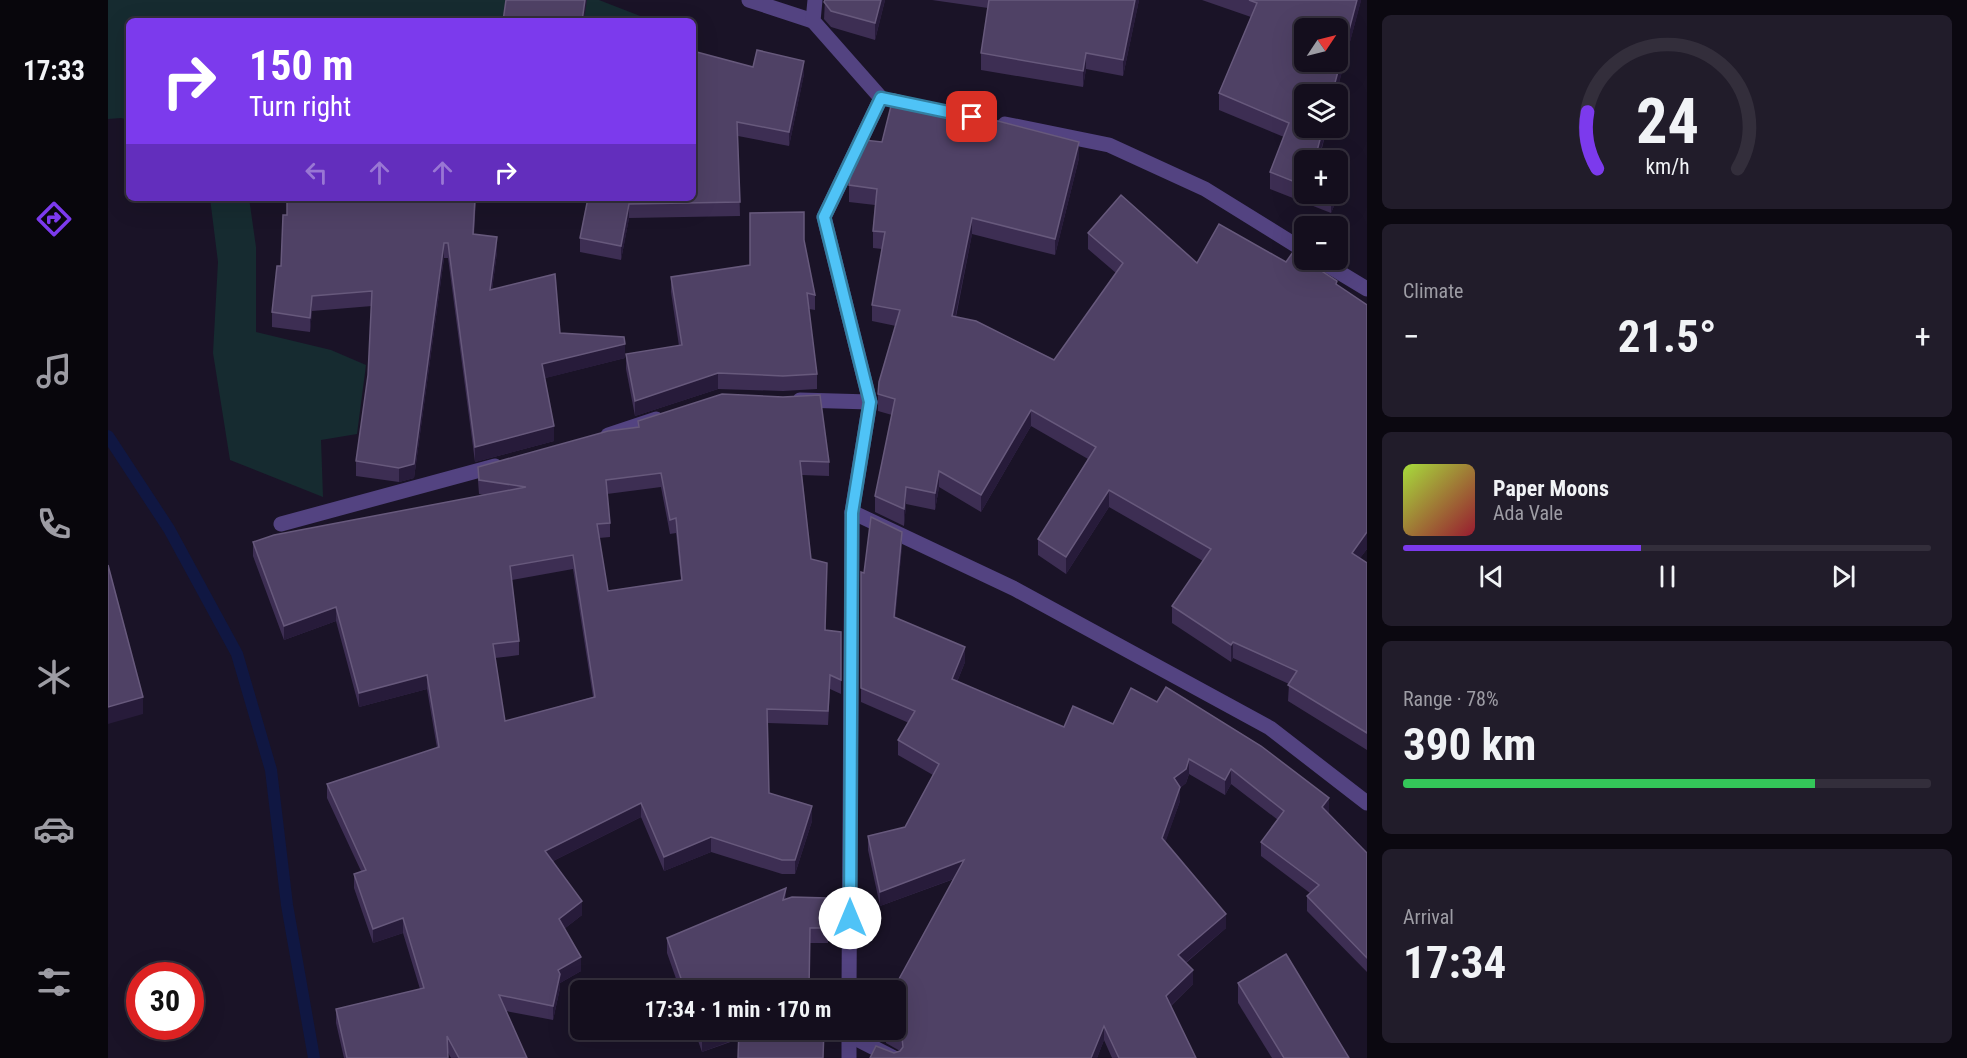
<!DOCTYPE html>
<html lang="en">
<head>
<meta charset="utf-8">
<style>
  body { margin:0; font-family:"Roboto Condensed",sans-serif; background:#211c2a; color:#f1f3f6; height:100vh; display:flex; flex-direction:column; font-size:22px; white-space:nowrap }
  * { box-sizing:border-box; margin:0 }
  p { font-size:20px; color:#9d9ca4 }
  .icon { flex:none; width:33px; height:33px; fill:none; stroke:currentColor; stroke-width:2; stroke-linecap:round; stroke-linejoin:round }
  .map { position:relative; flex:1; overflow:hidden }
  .sheet { display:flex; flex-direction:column; gap:15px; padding:15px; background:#0b0810; width:600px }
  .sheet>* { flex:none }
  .banner { position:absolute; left:18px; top:18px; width:570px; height:183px; border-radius:9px; box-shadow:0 6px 24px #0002,0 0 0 2px #332e3b; background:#7c3aed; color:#fff; overflow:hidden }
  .needle { width:39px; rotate:55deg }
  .fabs { position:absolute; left:1186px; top:18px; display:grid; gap:12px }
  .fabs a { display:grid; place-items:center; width:54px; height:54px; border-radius:9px; background:#140e1d; box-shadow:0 6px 24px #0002,0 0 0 2px #332e3b; font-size:30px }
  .speed { position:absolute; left:18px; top:962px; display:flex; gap:12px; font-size:30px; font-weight:700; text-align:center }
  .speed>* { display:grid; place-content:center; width:78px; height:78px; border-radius:50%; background:#140e1d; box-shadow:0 6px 24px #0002,0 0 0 2px #332e3b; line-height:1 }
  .speed .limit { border:9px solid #d22; background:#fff; color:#111 }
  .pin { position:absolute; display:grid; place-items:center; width:51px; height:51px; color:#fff; margin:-26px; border-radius:12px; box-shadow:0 3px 9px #0006 }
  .me { position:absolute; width:66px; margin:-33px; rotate:0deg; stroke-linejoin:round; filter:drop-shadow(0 0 4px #0008) }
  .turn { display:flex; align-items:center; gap:21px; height:126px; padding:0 24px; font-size:27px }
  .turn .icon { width:78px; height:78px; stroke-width:2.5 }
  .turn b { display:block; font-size:42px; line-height:51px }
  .lanes { display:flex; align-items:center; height:57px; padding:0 24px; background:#0003; justify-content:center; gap:30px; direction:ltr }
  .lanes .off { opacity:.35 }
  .big { font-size:45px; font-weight:700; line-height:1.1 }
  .sheet .tile { flex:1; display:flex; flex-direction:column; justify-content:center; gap:9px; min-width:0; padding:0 21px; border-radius:9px; background:#211c2a }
  .sheet .dial { align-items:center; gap:0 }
  .dial svg { height:156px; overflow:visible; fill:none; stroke:#332e3b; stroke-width:7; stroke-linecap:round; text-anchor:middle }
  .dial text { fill:#f1f3f6; stroke:none }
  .song { display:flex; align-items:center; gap:18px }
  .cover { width:72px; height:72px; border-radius:9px; background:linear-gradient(135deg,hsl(80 70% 55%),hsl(350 70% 35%)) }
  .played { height:6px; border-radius:3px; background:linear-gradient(90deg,#7c3aed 45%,#332e3b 45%) }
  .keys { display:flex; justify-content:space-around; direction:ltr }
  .heat { display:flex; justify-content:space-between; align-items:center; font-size:33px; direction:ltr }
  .charge { height:9px; border-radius:4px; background:linear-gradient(90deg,#34c759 78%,#332e3b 0) }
  .trip { position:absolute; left:462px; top:980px; width:336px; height:60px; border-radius:9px; background:#140e1d; box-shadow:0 6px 24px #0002,0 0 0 2px #332e3b; font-weight:700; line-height:60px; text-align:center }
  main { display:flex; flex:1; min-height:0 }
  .tab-bar { display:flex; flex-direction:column; width:108px; justify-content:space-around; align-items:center; background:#08060c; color:#9d9ca4 }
  .tab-bar .icon { width:42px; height:42px }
  .tab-bar .selected { color:#7c3aed }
  .tab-bar b { font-size:27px; color:#f1f3f6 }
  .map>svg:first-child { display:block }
  .green { fill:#162b30 }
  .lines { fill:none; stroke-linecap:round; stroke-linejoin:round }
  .stream { stroke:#101742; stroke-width:12 }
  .minor { stroke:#534381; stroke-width:15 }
  .wall { fill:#3d2e53; fill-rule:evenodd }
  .shaded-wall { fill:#271b3a }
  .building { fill:#4f4165; stroke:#67597c; stroke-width:1.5; fill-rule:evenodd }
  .route-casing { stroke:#337fa1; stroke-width:15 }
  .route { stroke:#4fc3f7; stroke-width:10 }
</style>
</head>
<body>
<main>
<nav class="tab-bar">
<b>17:33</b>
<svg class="icon selected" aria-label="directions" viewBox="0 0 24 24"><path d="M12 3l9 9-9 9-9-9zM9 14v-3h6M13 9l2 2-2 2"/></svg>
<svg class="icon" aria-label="music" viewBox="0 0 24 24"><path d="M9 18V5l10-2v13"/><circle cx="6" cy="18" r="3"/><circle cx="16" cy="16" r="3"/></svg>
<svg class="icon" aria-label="phone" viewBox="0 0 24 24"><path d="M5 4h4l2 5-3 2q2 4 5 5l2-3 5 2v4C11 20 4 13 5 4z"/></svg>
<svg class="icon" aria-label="climate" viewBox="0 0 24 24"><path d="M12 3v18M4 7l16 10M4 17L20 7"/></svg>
<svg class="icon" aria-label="car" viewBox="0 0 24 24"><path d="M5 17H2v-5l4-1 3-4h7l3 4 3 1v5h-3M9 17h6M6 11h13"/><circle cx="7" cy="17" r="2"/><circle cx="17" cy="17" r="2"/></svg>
<svg class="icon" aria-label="filters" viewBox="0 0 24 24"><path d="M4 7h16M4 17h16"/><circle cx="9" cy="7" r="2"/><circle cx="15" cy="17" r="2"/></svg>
</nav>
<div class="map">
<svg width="1259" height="1058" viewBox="0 0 1259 1058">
  <rect width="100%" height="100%" fill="#1a1327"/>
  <g class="green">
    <polygon points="0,0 491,0 545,21 21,21 21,120 13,118 0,119"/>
    <polygon points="102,198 141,198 148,247 148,332 223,350 258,365 249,434 213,440 215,497 122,460 105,353 110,262"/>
  </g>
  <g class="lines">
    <polyline class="stream" points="0,436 61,529 129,654 163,770 179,905 206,1058"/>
    <g class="minor">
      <polyline points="641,0 705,21"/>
      <polyline points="707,0 705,21 773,98 716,217 762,402 744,512 741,990"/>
      <polyline points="897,124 1001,145 1097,189 1197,251"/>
      <polyline points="1211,260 1259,289"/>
      <polyline points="692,400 762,402"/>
      <polyline points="500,435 548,419"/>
      <polyline points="744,512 907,589 1162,728 1259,803"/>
      <polyline points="173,524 387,466"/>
      <polyline points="741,1035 786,1058"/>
      <polyline points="741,1058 741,1029"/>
    </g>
  </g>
  <g class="wall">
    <polygon points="717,0 777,0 767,40 723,27 716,19"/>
    <polygon points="824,0 1031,0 1015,76 978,69 975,87 873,70 873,53 880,8"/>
    <polygon points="1094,0 1253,0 1228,94 1197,94 1197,128 1219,128 1212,156 1197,160 1197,194 1230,194 1237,180 1223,213 1162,189 1162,172 1176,137 1111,110 1111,93 1143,17"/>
    <polygon points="645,67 696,74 681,146 630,136 632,216 521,218 513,260 472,252 472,238 480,198 585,198"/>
    <polygon points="774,142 971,158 947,255 864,234 848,317 946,360 1008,273 980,249 980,233 1089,263 1178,262 1229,285 1259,549 1252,558 1259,563 1259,750 1180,701 1181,684 1125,658 1123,662 1064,623 1064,606 1095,561 1001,507 958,574 930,555 930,539 980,459 923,426 873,512 831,487 827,510 798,504 796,526 767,512 767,496 784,415 770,411 770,394 788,326 764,321 764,305 774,249 765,248 765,231 767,205 741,202 741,185"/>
    <polygon points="368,198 366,235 389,252 384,290 452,333 517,358 437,378 446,441 367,462 340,258 336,258 306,478 291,482 248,476 248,461 260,375 264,306 204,311 202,332 164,327 164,312 173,266 179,215"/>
    <polygon points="696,240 707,295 707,310 701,309 709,374 709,389 675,391 610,389 527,416 518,369 518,354 571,346 563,292 563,277 642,265"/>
    <path d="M530,421L721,462V476L694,475L703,559L718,630L733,632V694L722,689L720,725L660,723L661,793L704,821L687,874H674L603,852L556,871L533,817L445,861L474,915L456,929L473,971L452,983V988L445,1020L398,1011L419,1058H343L339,1051L340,1058H236L228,1023V1009L312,989L295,933L265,943L246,888V874L253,871L219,798V784L329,748L319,689L251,707L228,621L176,640L145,556V542L376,495L371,494L370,481V467L530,427ZM553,487L562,534L568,533L573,580L500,591L491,538L502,537V523L499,494ZM465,569L485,697L397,721L387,658L411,655V641L404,580Z"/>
    <polygon points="794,546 787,618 857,662 849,682 956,727 1005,724 1023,688 1221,812 1220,813 1259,853 1259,972 1199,911 1199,896 1202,893 1153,856 1153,842 1170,820 1123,784 1117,795 1081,774 1078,783 1072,788 1072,801 1057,842 1118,928 1078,963 1085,984 1063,1006 1088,1058 1004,1058 996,1040 989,1058 762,1058 786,1053 792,1051 778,1043 778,1029 788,1029 788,990 846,879 772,906 760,850 760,836 797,827 825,775 790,755 790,740 801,723 753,702 753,572 756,573"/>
    <polygon points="720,898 720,943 702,943 701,990 572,990 559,953 559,938 678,899"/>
    <polygon points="1130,983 1241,1058 1164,1058 1130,1003"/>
    <polygon points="586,1029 716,1029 631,1039 594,1052"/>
  </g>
  <g class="shaded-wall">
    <polygon points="477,0 479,0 476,21 474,21"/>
    <polygon points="773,0 777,0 767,40 767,23"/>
    <polygon points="1027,0 1031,0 1015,76 1015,60"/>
    <polygon points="1249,0 1253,0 1253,1 1228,94 1224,94"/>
    <polygon points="978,53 978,69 975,87 975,71"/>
    <polygon points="696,61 696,74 681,146 681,132"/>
    <polygon points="1215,128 1219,128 1210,160 1208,155"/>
    <polygon points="971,142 971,158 947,255 947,239"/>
    <polygon points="1237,163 1237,180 1223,213 1223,197 1225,194 1230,194 1230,180"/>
    <polygon points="521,204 521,218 513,260 513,246"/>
    <polygon points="864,218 864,234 844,333 844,316"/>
    <polygon points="389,237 389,252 382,305 382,290"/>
    <polygon points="336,243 336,258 306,478 291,482 291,468"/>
    <polygon points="204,296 204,311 202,332 202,318"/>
    <polygon points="517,344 517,358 434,379 434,364"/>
    <polygon points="610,373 610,389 527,416 527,401"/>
    <polygon points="923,410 923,426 873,512 873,495"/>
    <polygon points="446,426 446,441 367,462 367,447"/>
    <polygon points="831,471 831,487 827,510 827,493"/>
    <polygon points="798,487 798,504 796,526 796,509"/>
    <polygon points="1001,490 1001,507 958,574 958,557"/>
    <polygon points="794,532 794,546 786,632 786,617"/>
    <polygon points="1259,532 1259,549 1244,569 1244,553"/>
    <polygon points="228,607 228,621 176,640 176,626"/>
    <polygon points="1125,642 1125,658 1123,662 1123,645"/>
    <polygon points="857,647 857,662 844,694 844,679"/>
    <polygon points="319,675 319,689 251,707 251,693"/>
    <polygon points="35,697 35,714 0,724 0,707"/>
    <polygon points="1081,759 1081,774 1078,783 1072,788 1072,801 1054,852 1054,838 1066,778"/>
    <polygon points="1123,769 1123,784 1117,795 1117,780"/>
    <polygon points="1221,798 1221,812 1214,821 1214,807"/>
    <polygon points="533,803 533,817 437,865 437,851"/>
    <polygon points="704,806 704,821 687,874 687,860"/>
    <polygon points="603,837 603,852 556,871 556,857"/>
    <polygon points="856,860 856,875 772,906 772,892"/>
    <polygon points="678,888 678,903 675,900"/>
    <polygon points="474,901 474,915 451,933 451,919"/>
    <polygon points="1118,914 1118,928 1070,969 1070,955"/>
    <polygon points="295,918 295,933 265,943 265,929"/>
    <polygon points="473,957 473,971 452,983 452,988 445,1020 445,1006 450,970"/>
    <polygon points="1085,970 1085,984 1058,1010 1058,996"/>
    <polygon points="996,1026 996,1040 989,1058 983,1058"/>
    <polygon points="615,1029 631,1029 631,1038 594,1052 594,1037"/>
  </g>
  <g class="building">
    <polygon points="398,0 477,0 474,21 395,21"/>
    <polygon points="717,0 773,0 767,23 723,11 716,2"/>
    <polygon points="881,0 1027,0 1015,60 978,53 975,71 873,53"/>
    <path d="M1141,0H1249L1224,94H1197V128H1215L1208,155L1227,160H1197V186L1162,172L1181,123L1111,93L1149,3ZM1197,28H1230V62H1197Z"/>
    <polygon points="649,50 696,61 681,132 629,122 632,202 521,204 513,246 472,238 480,198 585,198 585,51 645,67"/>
    <polygon points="786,94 971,142 947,239 864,218 844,316 868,321 946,360 1015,263 980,233 1013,195 1089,263 1111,224 1178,262 1185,252 1229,281 1228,284 1259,305 1259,532 1244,553 1259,563 1259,733 1180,685 1189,671 1125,642 1123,645 1064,606 1103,549 1001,490 958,557 930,539 988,447 923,410 873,495 831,471 827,493 798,487 796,509 767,496 787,399 770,394 771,382 792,310 764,305 777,232 765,231 769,189 741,185 743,167 756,140 774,142"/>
    <polygon points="1230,162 1237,163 1230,180"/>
    <polygon points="1215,194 1225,194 1223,197"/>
    <polygon points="179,198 367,198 365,234 389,237 382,290 447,274 452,333 516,337 517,344 434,364 446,426 367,447 340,243 336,243 306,464 291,468 248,461 260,375 264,291 204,296 202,318 164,312 169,266 173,266 175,215 179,215"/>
    <polygon points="696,212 696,240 707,295 699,293 709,374 675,376 610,373 527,401 518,354 574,345 563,277 642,265 642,213"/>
    <path d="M614,394L675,397L712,395L721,462L692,461L703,559L719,563L717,630L733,632V680L722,675L720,711L659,709L661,793L704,806L687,860H674L603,837L556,857L533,803L437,851L474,901L451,919L473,957L450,970L452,974L445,1006L391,995L419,1058H351L339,1036L340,1058H239L228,1009L316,988L295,918L265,929L246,874L258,870L219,784L331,747L319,675L251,693L228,607L176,626L145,542L166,535L418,487L371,480L370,467L500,431L531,427L530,421ZM553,473L562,520L568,518L574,580L500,591L489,524L502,523L498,480ZM465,555L487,697L397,721L385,644L411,641L402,566Z"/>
    <polygon points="763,517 794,532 786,617 857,647 844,679 956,727 965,706 1005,724 1023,688 1049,702 1058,687 1153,746 1221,798 1214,807 1259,853 1259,958 1199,896 1211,885 1153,842 1176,811 1123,769 1117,780 1081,759 1078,769 1066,778 1072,787 1054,838 1118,914 1070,955 1085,970 1058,996 1088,1058 1011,1058 996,1026 983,1058 762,1058 768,1046 786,1053 792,1051 795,1047 794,1038 779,1029 788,1029 788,1011 791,1005 788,1004 788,990 785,990 856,860 772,892 760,836 797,827 831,764 790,740 807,711 753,688 753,572 756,573"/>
    <polygon points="0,565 35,697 0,707"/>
    <polygon points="678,888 675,900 684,897 720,898 720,928 702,928 701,990 577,990 559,938"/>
    <polygon points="1178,954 1241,1058 1176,1058 1130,983"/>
    <polygon points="591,1029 615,1029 594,1037"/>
    <polygon points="631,1029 716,1029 715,1058 630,1058"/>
  </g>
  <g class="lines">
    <g class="route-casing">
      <polyline id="route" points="742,918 744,513 762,402 716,217 773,98 864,117"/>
    </g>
    <use href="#route" class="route"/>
  </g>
</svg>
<div class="fabs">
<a><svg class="needle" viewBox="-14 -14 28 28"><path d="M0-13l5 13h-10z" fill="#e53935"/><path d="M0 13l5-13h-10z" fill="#9d9ca4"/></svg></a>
<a><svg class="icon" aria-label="layers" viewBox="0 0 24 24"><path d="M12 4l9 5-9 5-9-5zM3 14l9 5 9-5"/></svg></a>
<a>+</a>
<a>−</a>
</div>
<div class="speed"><div class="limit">30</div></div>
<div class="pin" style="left:864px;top:117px;background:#d93025"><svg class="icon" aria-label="arrive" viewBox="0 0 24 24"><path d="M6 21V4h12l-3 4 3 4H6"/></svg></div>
<svg class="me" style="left:742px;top:918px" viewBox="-20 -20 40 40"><circle r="19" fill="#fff"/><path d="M0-13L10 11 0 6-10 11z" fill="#4fc3f7"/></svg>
<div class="trip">17:34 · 1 min · 170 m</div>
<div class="banner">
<div class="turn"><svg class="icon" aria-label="right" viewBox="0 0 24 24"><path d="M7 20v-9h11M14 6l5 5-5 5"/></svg><div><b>150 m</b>Turn right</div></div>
<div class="lanes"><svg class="icon off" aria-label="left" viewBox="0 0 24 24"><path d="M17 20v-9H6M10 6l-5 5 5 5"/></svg><svg class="icon off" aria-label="ahead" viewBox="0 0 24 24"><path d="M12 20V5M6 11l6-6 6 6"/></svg><svg class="icon off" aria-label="ahead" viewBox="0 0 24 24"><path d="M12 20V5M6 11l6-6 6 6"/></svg><svg class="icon" aria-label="right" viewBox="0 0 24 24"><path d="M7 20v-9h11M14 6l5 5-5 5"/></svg></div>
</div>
</div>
<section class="sheet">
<div class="tile dial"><svg viewBox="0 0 100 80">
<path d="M14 69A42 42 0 1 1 86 69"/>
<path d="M14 69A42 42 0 0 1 9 40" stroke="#7c3aed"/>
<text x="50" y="56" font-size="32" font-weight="700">24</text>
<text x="50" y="72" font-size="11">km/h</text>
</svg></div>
<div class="tile"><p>Climate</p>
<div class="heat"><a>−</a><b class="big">21.5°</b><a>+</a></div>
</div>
<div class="tile">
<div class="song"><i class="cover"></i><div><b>Paper Moons</b><p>Ada Vale</p></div></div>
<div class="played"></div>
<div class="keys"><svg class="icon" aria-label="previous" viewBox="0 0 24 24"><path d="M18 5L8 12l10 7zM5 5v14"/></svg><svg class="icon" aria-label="pause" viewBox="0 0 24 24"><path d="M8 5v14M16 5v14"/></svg><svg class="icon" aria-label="next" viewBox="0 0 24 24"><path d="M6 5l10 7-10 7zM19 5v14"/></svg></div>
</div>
<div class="tile"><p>Range · 78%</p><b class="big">390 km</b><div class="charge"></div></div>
<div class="tile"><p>Arrival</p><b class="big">17:34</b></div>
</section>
</main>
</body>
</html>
